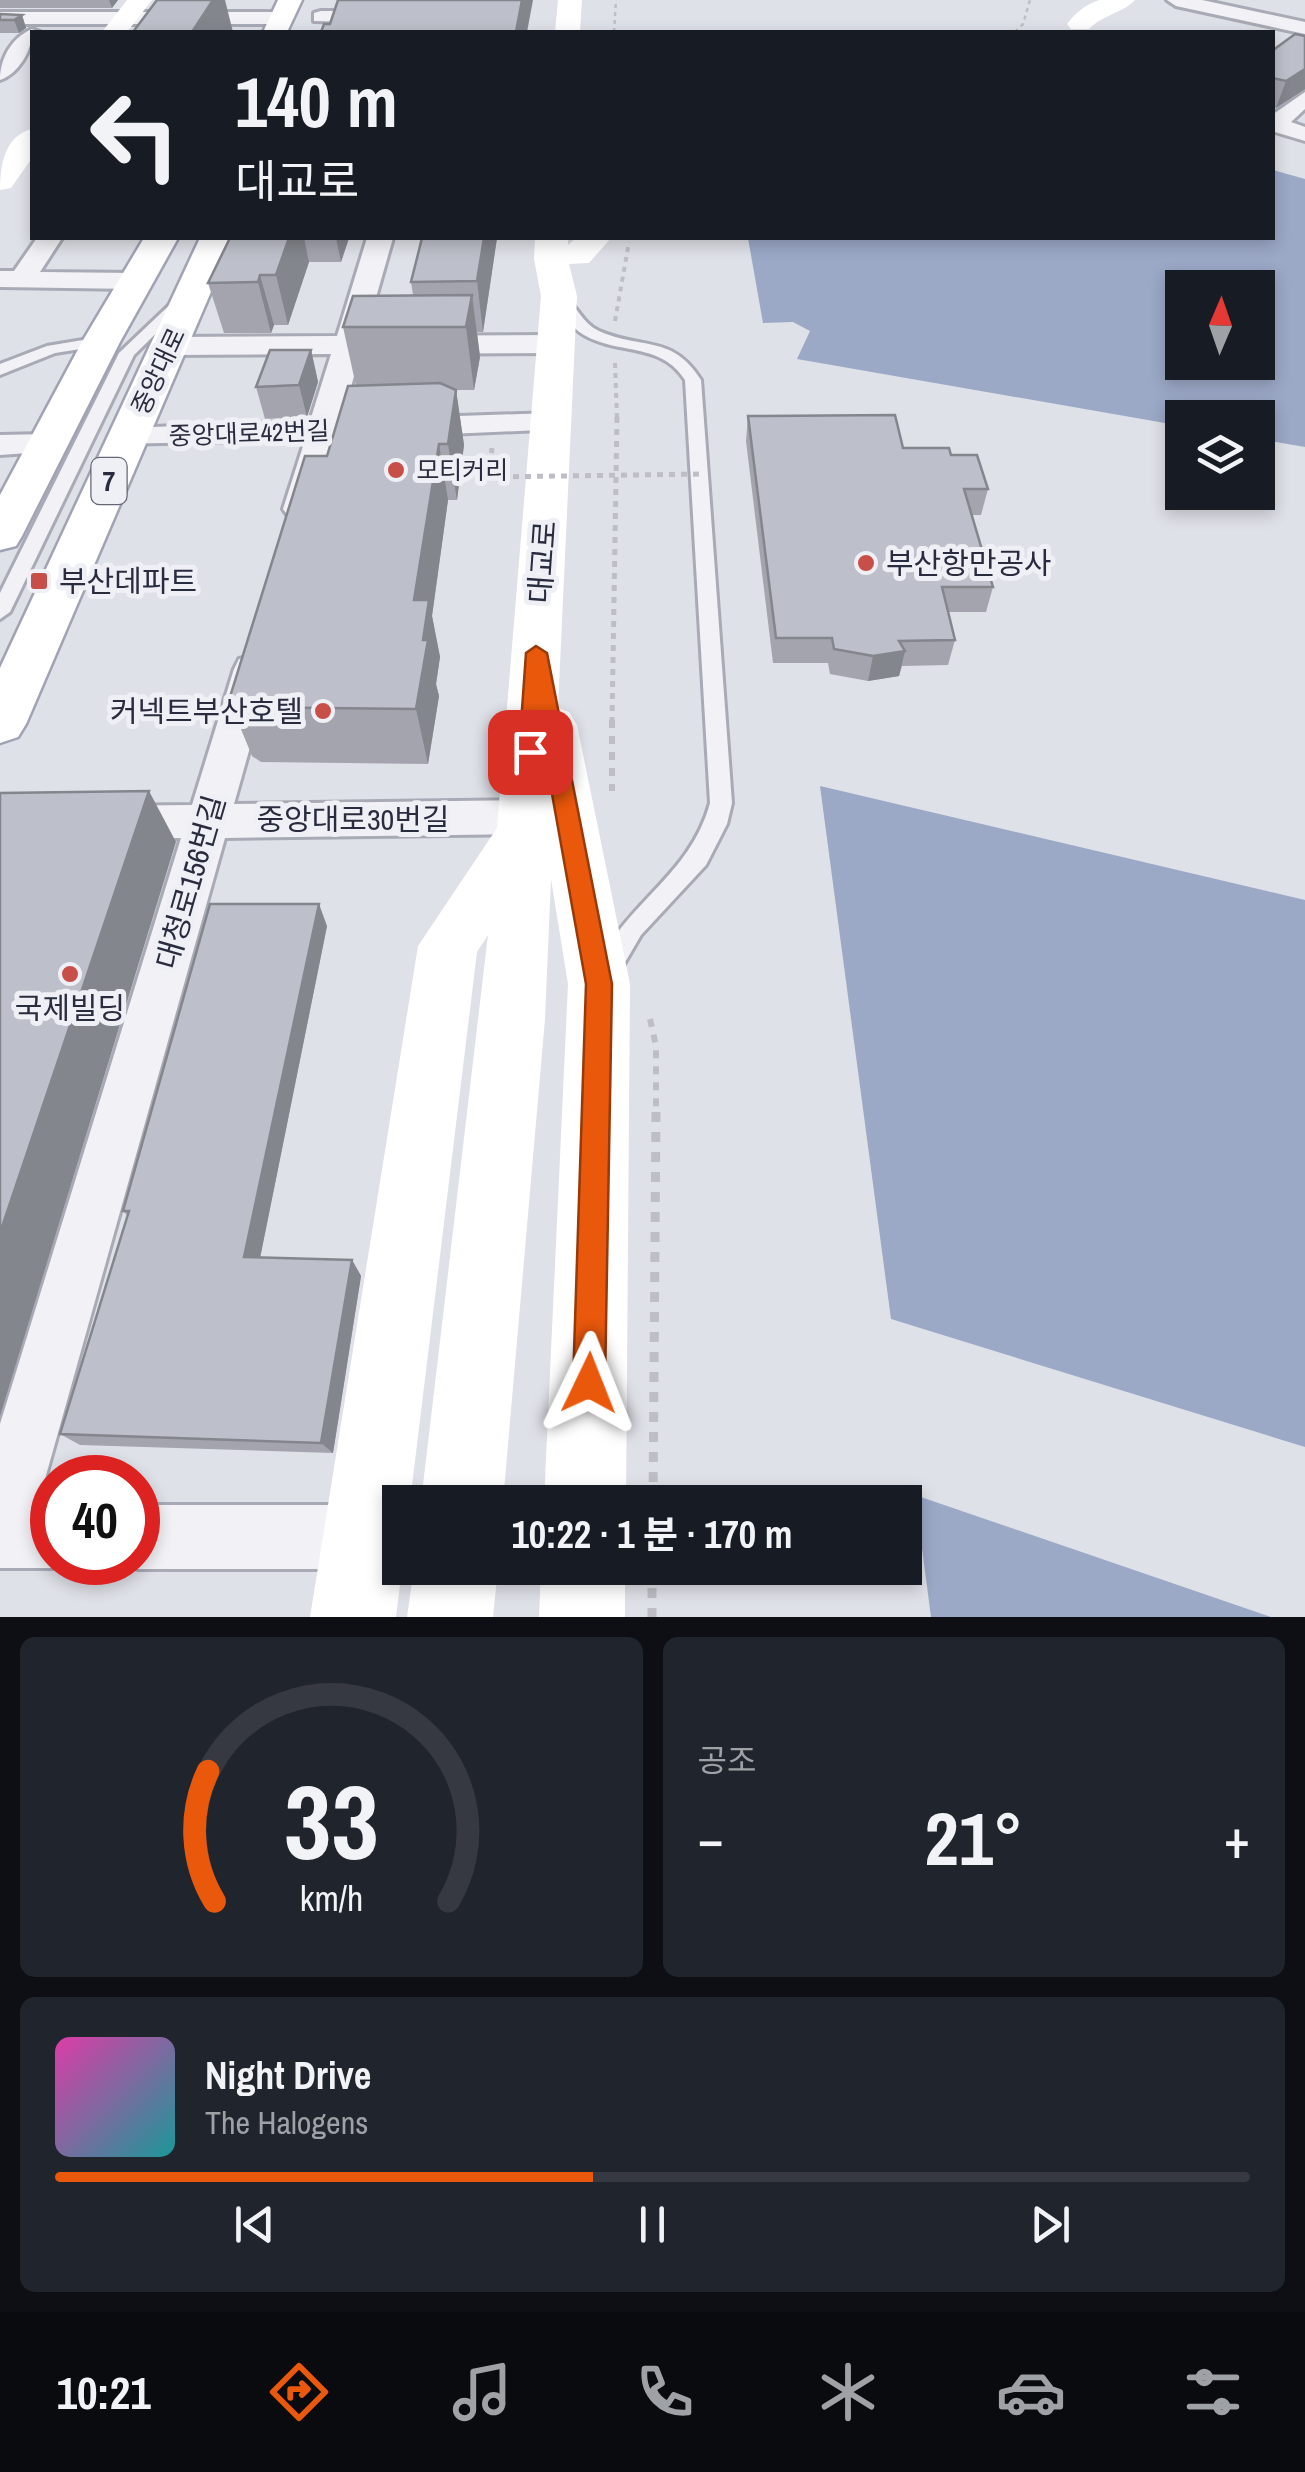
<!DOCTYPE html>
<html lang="ko">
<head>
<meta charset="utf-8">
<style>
  body { margin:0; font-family:"Archivo Narrow","Noto Sans KR",sans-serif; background:#20242c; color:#f1f3f6; height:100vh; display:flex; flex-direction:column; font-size:38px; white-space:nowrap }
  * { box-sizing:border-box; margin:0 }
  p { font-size:32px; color:#9ea1a6 }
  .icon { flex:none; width:55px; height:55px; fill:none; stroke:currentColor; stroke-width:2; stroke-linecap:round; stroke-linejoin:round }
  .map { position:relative; height:1617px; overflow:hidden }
  .drawer { display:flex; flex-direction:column; gap:20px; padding:20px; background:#0d0f14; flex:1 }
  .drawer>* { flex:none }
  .banner { position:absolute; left:30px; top:30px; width:1245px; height:210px; border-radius:0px; box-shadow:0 5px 15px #0003; background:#171b24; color:#f1f3f6; overflow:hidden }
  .needle { width:65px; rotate:2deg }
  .fabs { position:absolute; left:1165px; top:270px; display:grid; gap:20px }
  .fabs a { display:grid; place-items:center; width:110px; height:110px; border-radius:0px; background:#171b24; box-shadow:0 5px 15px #0003; font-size:50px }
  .speed { position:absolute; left:30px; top:1455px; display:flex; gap:20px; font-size:50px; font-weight:700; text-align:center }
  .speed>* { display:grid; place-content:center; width:130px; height:130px; border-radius:50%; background:#171b24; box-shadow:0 5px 15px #0003; line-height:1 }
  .speed .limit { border:15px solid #d22; background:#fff; color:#111 }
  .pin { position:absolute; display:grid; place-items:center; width:85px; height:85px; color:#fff; margin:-42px; border-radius:20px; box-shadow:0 5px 15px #0006 }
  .me { position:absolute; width:110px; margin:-55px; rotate:2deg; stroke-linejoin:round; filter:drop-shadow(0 0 8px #0008) }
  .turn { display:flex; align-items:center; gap:35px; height:210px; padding:0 40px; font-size:45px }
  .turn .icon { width:130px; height:130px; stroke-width:2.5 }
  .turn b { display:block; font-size:70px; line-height:85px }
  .big { font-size:75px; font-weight:700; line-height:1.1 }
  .drawer .tile { flex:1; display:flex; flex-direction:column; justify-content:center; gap:15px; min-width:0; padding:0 35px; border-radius:15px; background:#20242c }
  .drawer .dial { align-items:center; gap:0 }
  .dial svg { height:260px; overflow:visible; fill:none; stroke:#363941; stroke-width:7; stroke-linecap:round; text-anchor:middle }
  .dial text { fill:#f1f3f6; stroke:none }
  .song { display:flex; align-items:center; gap:30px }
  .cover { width:120px; height:120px; border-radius:15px; background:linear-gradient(135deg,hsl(320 70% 55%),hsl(180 70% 35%)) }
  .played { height:10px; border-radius:5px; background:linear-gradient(90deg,#ea580c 45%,#363941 45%) }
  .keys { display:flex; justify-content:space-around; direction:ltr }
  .heat { display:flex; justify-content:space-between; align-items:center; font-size:55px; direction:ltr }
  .drawer .tiles { flex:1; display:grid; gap:20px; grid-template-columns:1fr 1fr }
  .tile:last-child { grid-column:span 2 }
  .trip { position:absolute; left:382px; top:1485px; width:540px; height:100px; border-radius:0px; background:#171b24; box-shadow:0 5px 15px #0003; font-weight:700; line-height:100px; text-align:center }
  .dock { display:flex; height:160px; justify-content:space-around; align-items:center; background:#090b0e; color:#9ea1a6 }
  .dock .icon { width:70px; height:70px }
  .dock .on { color:#ea580c }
  .dock b { font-size:45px; color:#f1f3f6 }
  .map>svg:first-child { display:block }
  .water { fill:#9ba8c6; fill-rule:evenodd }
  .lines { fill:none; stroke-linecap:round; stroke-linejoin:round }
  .lane-casing { stroke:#a8abb5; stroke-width:6 }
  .street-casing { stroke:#a8abb5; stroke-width:6 }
  .primary-casing { stroke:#9fa3b3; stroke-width:5 }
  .path-far4 { stroke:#bebfc6; stroke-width:2.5; stroke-dasharray:4 4; stroke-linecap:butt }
  .path-far3 { stroke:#bebfc6; stroke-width:4; stroke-dasharray:5 5; stroke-linecap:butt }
  .path-far2 { stroke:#bebfc6; stroke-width:5; stroke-dasharray:6 6; stroke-linecap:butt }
  .path-far1 { stroke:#bebfc6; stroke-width:6; stroke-dasharray:8 8; stroke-linecap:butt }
  .path { stroke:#bebfc6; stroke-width:9; stroke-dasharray:10 10; stroke-linecap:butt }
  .lane { fill:#f2f2f6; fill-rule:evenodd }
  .street { fill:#f2f2f6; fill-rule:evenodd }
  .secondary { fill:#fff; fill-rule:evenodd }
  .primary { fill:#fff; fill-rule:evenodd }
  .path-bridge { stroke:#bebfc6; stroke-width:5; stroke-dasharray:6 6; stroke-linecap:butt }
  .wall { fill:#a3a4ae }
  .shaded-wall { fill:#84868d }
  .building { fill:#bdbfca; stroke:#84868d; stroke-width:2.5 }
  .route { fill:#ea580c; stroke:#983908; stroke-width:2.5 }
  .poi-dot { fill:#c84e49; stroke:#eef0f5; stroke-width:4 }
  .labels { text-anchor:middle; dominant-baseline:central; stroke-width:10; stroke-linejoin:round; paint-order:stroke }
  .far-street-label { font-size:25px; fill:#292c3e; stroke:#eef0f5 }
  .far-poi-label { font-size:25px; fill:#292c3e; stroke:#eef0f5; text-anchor:start }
  .shield { fill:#eef0f5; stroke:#646775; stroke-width:2.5 }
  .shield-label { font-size:28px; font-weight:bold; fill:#292c3e }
  .street-label { font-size:30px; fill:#292c3e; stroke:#eef0f5 }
  .poi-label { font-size:30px; fill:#292c3e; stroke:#eef0f5; text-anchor:start }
</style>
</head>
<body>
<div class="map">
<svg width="1305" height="1617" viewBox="0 0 1305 1617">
  <rect width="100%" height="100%" fill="#dfe1e8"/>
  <g class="water">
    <path d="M1273,170L1305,179V447L1258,439V418H1182V426L797,359L810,331L793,322L763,323L748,238H1272ZM1182,288H1258V362H1182Z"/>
    <polygon points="820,786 1305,900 1305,1447 891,1319"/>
    <polygon points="915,1495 1271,1617 931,1617"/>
  </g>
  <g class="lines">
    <g class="lane-casing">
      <g id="lane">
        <path d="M560,294C576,302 581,323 599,331C642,350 672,334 701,380L732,803L727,824L706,865L641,935L617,976L608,979L599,976L596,968C628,900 690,876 710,803L685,380C661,342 619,355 584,335C570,327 562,311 553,298Z"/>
        <polygon points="179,296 191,299 134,355 10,612 0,619 0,593 119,353"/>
        <polygon points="101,337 109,342 106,345 55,353 0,375 0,364 47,346"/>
      </g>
    </g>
    <g class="street-casing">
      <g id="street">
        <polygon points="1167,0 1202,0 1305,22 1305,34 1176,6"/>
        <polygon points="321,11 391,11 401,17 391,23 314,21 314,13"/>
        <polygon points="0,12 280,12 290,18 280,24 0,24"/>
        <path d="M32,29L40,32H32C32,51 18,74 0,80C0,59 11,38 32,29Z"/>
        <polygon points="1305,92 1305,109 1291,122 1305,127 1305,141 1275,132 1272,115"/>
        <polygon points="37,238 62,238 40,272 134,273 147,281 134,289 0,287 0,271 14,271"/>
        <polygon points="367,238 393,238 365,336 556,335 566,338 570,344 566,350 556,353 360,354 342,420 551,413 562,415 567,422 562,429 336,439 317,509 312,516 300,519 288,516 283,509 305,440 116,444 111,437 116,430 127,428 310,421 331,354 170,355 160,352 156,346 160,340 170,337 337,336"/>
        <polygon points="46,434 57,437 62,444 57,451 0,455 0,435"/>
        <polygon points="253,656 267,659 272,669 234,804 526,800 541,805 547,817 541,829 526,834 225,838 38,1504 52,1504 52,1562 65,1562 52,1568 0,1568 0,1424 181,838 0,841 0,807 192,805 234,669 239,659"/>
        <polygon points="138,1505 365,1505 388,1514 397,1537 388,1560 365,1569 138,1569 122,1562 138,1562"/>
      </g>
    </g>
    <g class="primary-casing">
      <g id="primary">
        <polygon points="278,0 302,0 287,32 263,32"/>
        <polygon points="144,238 178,238 120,342 22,536 16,546 0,550 0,495 82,342"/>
        <polygon points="200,238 234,238 26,724 18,737 0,743 0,668"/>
      </g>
    </g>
    <g class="path-far4">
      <polyline points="614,32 616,0"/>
      <polyline points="1015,32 1023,24 1030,0"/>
    </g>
    <g class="path-far3">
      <polyline points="615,321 629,242"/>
      <polyline points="615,363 617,419"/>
    </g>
    <g class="path-far2">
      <polyline points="489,477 492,448"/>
      <polyline points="612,723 617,417"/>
    </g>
    <g class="path-far1">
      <polyline points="612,720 612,791"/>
      <polyline points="650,1019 656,1046 656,1114"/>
    </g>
    <g class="path">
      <polyline points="653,1502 656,1111"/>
      <polyline points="652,1568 652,1617"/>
    </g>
    <use href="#lane" class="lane"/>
    <use href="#street" class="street"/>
    <g class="secondary">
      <polygon points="127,0 152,0 127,32 102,32"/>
      <polygon points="558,0 582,0 580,32 555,32"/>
      <path d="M1099,0H1135C1123,13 1104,14 1089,29H1071L1067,24C1076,12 1085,5 1099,0Z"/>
      <path d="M32,129V158L11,188L0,190C0,166 4,136 32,129Z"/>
      <polygon points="535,238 568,238 568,245 576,238 611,238 589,263 569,264 577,296 558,708 569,712 577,725 630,984 626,1502 544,1502 568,984 551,879 545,1019 503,1502 421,1502 488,935 477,952 410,1502 400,1502 402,1568 396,1617 310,1617 418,946 497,828 541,296 534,259"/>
      <polygon points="414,1568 498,1568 493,1617 407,1617"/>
      <polygon points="541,1568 625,1568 625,1617 539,1617"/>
    </g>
    <use href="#primary" class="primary"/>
    <polyline class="path-bridge" points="489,477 702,474"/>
  </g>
  <g class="wall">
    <polygon points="0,0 118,0 112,8 0,8"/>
    <polygon points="0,14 22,15 26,28 19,33 0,33"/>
    <polygon points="1305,36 1305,89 1276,108 1272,107 1272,51"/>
    <polygon points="230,238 349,238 341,262 309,262 288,325 274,325 271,333 224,333 208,283"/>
    <polygon points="497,238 483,332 477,332 480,357 474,390 456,390 464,445 457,500 448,500 432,616 440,657 436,684 439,696 428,764 261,762 252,756 229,700 356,386 343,327 413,295 411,282"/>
    <polygon points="311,350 318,382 307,417 265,419 256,387"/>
    <polygon points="748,416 903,448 951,455 988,489 981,515 972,515 993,587 986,612 948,612 955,640 948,665 902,666 899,676 868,681 830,674 828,663 773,663 746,441"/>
    <polygon points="327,926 260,1258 352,1260 361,1276 333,1453 80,1445 60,1434 128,1216 123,1211"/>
  </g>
  <g class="shaded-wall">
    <polygon points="109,0 118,0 112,8"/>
    <polygon points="213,0 225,0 233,32 192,32"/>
    <polygon points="522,0 533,0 527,32 516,32"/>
    <polygon points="22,15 26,28 19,33 14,20"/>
    <polygon points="1305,69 1305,89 1276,108 1286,81"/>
    <polygon points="289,238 304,238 309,262 288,325 276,275"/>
    <polygon points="336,238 349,238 341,262"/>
    <polygon points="484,238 497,238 483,332 477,281"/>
    <polygon points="260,275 274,325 271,333 258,282"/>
    <polygon points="472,295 480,357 474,390 466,327"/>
    <polygon points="311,350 318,382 307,417 299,385"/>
    <polygon points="456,390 464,445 457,500 448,444"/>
    <polygon points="439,444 448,500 432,616 440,657 436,684 439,696 428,764 416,709 414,600"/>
    <polygon points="905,651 899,676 868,681 873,656"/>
    <polygon points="149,791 176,842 0,1416 0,1233"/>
    <polygon points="319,904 327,926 257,1273 244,1257"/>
    <polygon points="352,1260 361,1276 333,1453 321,1443"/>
  </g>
  <g class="building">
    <polygon points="157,0 213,0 192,32 133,32"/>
    <polygon points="338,0 522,0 516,32 321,32 324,24 330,24"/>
    <polygon points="0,14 22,15 14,20 0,20"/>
    <polygon points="1295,34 1305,36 1305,69 1286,81 1272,78 1272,51"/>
    <polygon points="230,238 289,238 276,275 260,275 258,282 208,283"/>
    <polygon points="422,238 484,238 477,281 411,282"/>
    <polygon points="472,295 466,327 343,327 353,296"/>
    <polygon points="270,350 311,350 299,385 256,387"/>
    <polygon points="440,383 456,390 448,444 439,444 414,600 429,600 423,640 428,640 416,709 239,707 229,700 305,456 327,456 348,386"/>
    <polygon points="895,415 903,448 949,448 951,455 977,455 988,489 964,489 993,587 942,587 955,640 899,641 905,651 873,656 834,649 832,638 776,638 748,416"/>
    <polygon points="149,791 0,1233 0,793"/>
    <polygon points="210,904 319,904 244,1257 352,1260 321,1443 60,1434 129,1211 123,1211"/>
  </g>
  <polygon class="route" points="536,646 547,653 612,984 605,1383 601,1394 589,1399 578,1394 573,1383 586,984 542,738 538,757 522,757 519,752 526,653"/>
  <g class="poi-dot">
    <circle cx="396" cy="470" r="10"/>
    <circle cx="866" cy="563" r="10"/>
    <rect x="29" y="571" width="20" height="20" rx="5"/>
    <circle cx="323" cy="711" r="10"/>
    <circle cx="70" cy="974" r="10"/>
  </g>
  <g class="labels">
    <g class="far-street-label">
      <text transform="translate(158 371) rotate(-65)">중앙대로</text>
      <text transform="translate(249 433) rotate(-2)">중앙대로42번길</text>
    </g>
    <g class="far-poi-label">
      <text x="416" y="470">모티커리</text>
    </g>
    <rect class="shield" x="91.5" y="458" width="35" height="46" rx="8"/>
    <g class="shield-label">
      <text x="109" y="481">7</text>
    </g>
    <g class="street-label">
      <text transform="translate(542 562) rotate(-86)">대교로</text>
      <text x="353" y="819">중앙대로30번길</text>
      <text transform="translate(190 882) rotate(-74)">대청로156번길</text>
    </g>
    <g class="poi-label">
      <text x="886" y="563">부산항만공사</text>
      <text x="59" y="581">부산데파트</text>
      <text x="303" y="711" text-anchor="end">커넥트부산호텔</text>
      <text x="70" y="1008" text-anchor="middle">국제빌딩</text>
    </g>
  </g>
</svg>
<div class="fabs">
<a><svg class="needle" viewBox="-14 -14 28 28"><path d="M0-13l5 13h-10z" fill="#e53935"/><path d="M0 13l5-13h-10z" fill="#9ea1a6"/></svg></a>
<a><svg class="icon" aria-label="layers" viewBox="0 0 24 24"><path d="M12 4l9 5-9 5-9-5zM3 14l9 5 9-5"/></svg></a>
</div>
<div class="speed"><div class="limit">40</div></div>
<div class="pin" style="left:530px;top:752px;background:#d93025"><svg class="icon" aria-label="arrive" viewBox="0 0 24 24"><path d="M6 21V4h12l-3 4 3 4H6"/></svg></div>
<svg class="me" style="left:589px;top:1383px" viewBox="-20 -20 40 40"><path d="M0-17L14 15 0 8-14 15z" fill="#ea580c" stroke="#fff" stroke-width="4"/></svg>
<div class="trip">10:22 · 1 분 · 170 m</div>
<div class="banner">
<div class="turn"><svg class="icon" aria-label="left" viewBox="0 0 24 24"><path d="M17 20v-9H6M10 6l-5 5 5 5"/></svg><div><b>140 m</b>대교로</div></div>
</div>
</div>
<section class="drawer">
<div class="tiles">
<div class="tile dial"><svg viewBox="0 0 100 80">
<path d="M14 69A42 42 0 1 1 86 69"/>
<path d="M14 69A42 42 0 0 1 12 29" stroke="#ea580c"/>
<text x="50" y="56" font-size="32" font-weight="700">33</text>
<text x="50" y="72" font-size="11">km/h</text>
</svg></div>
<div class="tile"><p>공조</p>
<div class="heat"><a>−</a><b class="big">21°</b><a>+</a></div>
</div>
<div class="tile">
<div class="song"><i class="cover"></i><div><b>Night Drive</b><p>The Halogens</p></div></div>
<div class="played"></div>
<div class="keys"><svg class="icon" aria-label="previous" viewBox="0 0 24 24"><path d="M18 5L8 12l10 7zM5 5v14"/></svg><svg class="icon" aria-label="pause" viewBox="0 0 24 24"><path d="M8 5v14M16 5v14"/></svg><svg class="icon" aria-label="next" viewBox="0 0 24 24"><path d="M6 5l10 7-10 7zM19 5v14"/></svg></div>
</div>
</div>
</section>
<nav class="dock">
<b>10:21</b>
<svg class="icon on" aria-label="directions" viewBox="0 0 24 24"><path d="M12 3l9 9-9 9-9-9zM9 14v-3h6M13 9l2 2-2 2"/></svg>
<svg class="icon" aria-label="music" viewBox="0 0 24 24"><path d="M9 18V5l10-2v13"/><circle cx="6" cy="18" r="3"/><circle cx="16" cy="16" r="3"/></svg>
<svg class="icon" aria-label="phone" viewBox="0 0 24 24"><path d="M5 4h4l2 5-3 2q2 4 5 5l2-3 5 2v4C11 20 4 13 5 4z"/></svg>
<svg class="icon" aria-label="climate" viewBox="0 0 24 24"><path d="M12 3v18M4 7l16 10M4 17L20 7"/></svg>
<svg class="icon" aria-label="car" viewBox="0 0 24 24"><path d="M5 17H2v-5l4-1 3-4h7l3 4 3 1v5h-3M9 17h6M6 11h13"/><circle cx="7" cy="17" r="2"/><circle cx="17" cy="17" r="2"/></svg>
<svg class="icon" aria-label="filters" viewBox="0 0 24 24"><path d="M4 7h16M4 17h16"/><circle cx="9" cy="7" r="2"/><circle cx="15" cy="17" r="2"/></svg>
</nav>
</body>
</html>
